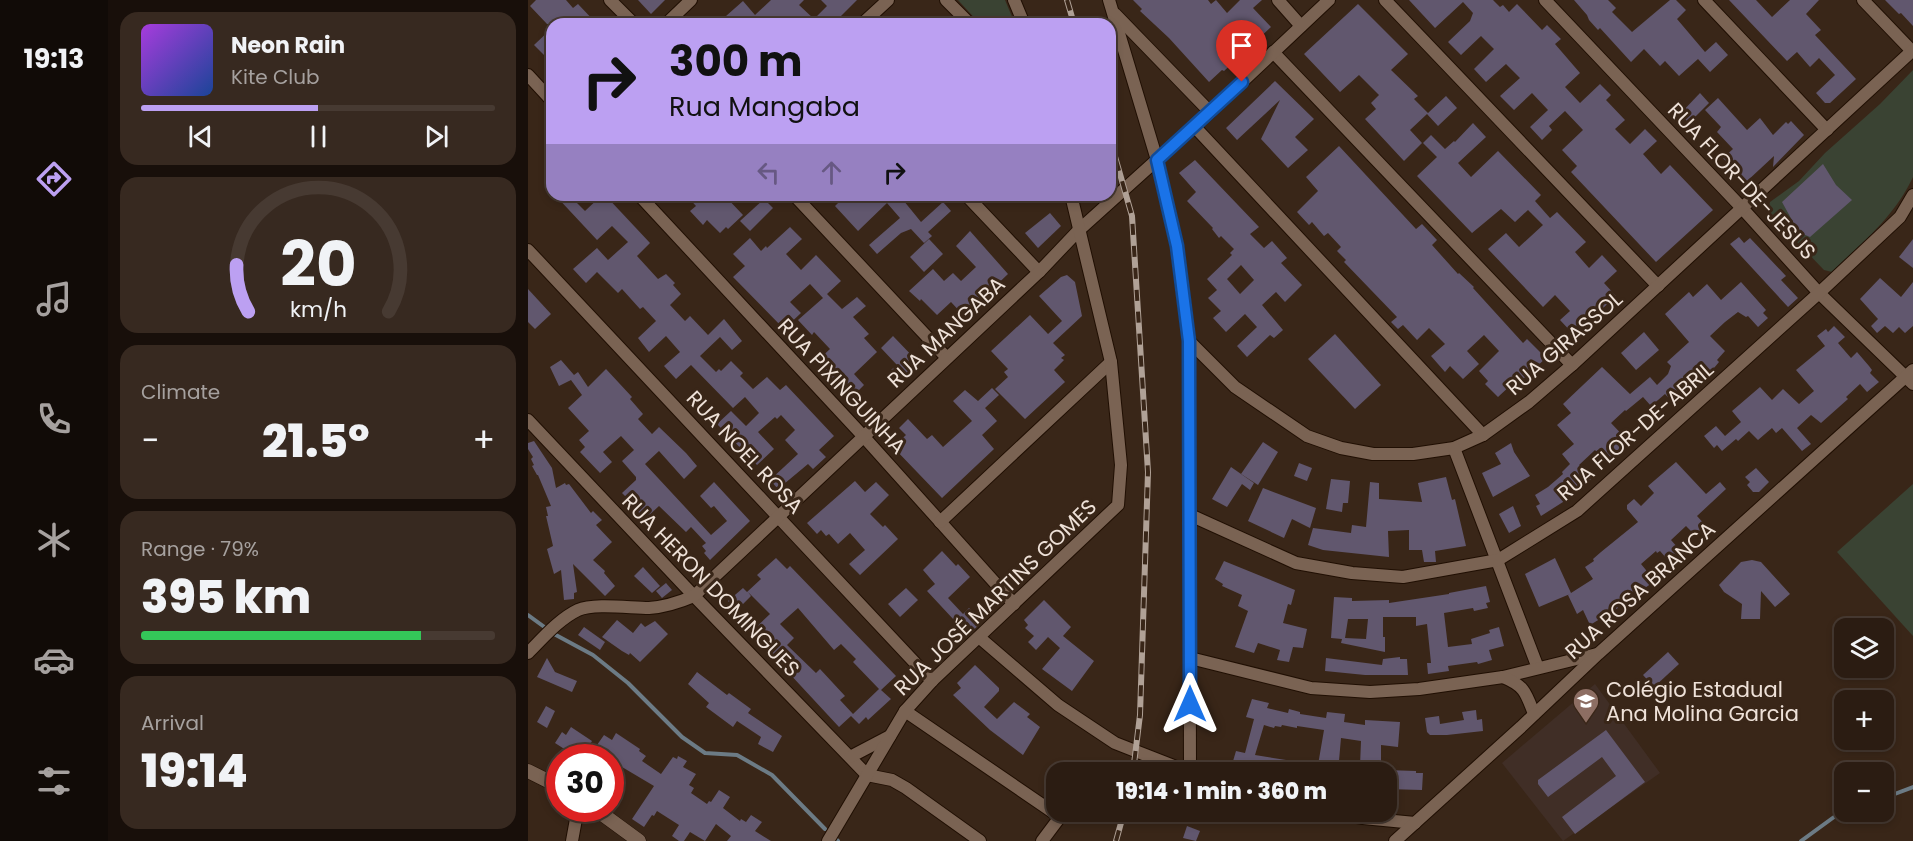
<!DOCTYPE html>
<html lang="en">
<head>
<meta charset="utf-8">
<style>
  body { margin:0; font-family:Poppins,sans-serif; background:#372920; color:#f1f3f6; height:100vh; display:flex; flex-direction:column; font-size:22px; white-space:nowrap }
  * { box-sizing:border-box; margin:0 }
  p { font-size:20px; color:#a6a19f }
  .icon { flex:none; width:33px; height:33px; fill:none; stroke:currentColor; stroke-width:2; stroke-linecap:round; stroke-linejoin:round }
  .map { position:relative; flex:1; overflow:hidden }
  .sheet { display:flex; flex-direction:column; gap:12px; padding:12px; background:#180f0a; width:420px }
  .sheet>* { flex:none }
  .top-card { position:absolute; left:18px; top:18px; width:570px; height:183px; border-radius:18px; box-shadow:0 3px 9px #0003,0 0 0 2px #473a32; background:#bca0f2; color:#111; overflow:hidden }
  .fabs { position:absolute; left:1306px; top:618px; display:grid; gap:12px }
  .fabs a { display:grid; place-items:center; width:60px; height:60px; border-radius:12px; background:#2b1c12; box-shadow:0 3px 9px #0003,0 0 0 2px #473a32; font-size:30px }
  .speed { position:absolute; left:18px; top:744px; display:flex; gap:12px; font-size:30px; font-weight:700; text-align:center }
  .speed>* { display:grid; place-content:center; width:78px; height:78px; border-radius:50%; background:#2b1c12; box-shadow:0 3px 9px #0003,0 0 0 2px #473a32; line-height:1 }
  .speed .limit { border:9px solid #d22; background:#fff; color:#111 }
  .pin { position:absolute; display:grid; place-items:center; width:51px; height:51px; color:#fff; margin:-62px -26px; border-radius:50% 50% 50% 0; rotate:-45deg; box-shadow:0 0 6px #0007 }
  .pin .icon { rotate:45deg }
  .me { position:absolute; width:66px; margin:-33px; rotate:0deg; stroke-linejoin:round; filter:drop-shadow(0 0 4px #0008) }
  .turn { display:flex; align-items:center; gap:21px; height:126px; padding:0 24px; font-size:27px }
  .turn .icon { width:78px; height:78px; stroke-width:2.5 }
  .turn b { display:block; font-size:42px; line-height:51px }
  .lanes { display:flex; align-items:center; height:57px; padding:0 24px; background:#0003; justify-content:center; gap:30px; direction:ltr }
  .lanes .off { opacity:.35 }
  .big { font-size:45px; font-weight:800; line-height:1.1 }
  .sheet .tile { flex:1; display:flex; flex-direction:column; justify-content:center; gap:9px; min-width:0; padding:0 21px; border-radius:18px; background:#372920 }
  .sheet .dial { align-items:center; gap:0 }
  .dial svg { height:156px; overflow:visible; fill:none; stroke:#473a32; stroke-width:7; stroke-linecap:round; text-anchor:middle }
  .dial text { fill:#f1f3f6; stroke:none }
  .song { display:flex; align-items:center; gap:18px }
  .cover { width:72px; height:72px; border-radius:9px; background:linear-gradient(135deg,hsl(280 70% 55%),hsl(220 70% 35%)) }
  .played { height:6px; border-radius:3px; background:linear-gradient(90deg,#bca0f2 50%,#473a32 50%) }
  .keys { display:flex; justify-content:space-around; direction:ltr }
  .heat { display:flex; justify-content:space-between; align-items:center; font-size:33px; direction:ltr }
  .charge { height:9px; border-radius:4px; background:linear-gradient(90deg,#34c759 79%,#473a32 0) }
  .trip { position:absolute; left:518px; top:762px; width:351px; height:60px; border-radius:18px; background:#2b1c12; box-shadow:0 3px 9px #0003,0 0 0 2px #473a32; font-weight:800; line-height:60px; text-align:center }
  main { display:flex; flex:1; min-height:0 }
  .tab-bar { display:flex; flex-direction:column; width:108px; justify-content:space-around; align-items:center; background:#110b07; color:#a6a19f }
  .tab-bar .icon { width:42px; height:42px }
  .tab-bar .current { color:#bca0f2 }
  .tab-bar b { font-size:27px; color:#f1f3f6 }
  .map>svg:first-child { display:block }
  .education { fill:#402e26 }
  .park { fill:#3a4333 }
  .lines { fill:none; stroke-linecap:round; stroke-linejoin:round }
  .stream { stroke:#6c7b85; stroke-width:4 }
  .building { fill:#61576e; fill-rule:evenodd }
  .minor-casing { stroke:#200f03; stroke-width:14 }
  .tertiary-casing { stroke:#200f03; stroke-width:15 }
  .minor { stroke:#7a6353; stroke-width:12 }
  .tertiary { stroke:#7a6353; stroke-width:14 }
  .rail-casing { stroke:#b0a196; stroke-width:6 }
  .rail { stroke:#392618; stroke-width:4; stroke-dasharray:11; stroke-linecap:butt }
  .route-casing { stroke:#114b97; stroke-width:15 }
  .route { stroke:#1a73e8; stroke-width:10 }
  .labels { text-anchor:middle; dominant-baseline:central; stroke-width:6; stroke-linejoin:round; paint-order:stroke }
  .street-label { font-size:21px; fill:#eee1d8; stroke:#392618 }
  .poi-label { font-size:21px; fill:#eee1d8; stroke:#392618; text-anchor:start }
</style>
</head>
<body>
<main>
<nav class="tab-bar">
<b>19:13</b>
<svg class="icon current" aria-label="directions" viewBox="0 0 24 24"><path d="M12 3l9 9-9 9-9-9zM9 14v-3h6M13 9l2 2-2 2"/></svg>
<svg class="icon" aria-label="music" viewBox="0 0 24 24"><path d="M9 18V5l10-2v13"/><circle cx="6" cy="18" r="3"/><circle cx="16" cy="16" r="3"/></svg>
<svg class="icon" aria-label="phone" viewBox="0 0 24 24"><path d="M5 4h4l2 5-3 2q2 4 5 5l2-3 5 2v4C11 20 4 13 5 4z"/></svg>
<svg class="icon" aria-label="climate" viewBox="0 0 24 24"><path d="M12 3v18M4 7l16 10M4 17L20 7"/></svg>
<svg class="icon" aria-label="car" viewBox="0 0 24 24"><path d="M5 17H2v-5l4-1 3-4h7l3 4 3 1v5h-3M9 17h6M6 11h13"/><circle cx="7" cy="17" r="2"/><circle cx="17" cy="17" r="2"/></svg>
<svg class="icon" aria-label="filters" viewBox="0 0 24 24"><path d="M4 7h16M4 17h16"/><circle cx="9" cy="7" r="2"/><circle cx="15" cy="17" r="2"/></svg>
</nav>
<section class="sheet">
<div class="tile">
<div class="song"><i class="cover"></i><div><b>Neon Rain</b><p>Kite Club</p></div></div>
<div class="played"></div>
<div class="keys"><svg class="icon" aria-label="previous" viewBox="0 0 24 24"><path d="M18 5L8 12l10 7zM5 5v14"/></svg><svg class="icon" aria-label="pause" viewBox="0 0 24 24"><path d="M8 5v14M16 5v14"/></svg><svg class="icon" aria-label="next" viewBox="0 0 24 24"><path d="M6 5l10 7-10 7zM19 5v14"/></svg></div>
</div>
<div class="tile dial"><svg viewBox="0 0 100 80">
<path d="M14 69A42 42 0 1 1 86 69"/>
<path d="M14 69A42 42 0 0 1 8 45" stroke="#bca0f2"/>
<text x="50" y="56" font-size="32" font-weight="700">20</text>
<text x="50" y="72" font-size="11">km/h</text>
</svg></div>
<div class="tile"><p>Climate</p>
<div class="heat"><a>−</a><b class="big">21.5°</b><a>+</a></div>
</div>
<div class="tile"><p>Range · 79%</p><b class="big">395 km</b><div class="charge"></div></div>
<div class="tile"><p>Arrival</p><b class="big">19:14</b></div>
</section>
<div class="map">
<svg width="1385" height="841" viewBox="0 0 1385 841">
  <rect width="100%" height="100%" fill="#392618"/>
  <polygon class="education" points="1067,684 1132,773 1035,841 974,763"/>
  <g class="park">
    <polygon points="430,0 477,0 487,24 452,24"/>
    <path d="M1385,70V177C1367,216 1334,243 1304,272L1296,270L1240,212L1242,202L1271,181L1297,153L1352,104Z"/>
    <polygon points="1385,484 1385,636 1309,552"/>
  </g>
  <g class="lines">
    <g class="stream">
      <polyline points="0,615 26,634 65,655 100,683 154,737 177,753 209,755 244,775 297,829"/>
      <polyline points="1356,798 1385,787"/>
      <polyline points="309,840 310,841"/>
      <polyline points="1273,841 1317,809"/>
    </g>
  </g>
  <g class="building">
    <polygon points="8,0 38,0 45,8 50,4 69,24 19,24 2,6"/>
    <polygon points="110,0 137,0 123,14"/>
    <polygon points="243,0 276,0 271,5 286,19 299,6 293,0 329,0 305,24 189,24 215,1 227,15"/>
    <polygon points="605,0 680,0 683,4 688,0 699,13 712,0 734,0 725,8 743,27 696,71 694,70 681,82 641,38 612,11 614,9"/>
    <polygon points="881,0 965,0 972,7 975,5 981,12 989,4 1014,30 1019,25 1033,39 1027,44 1052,73 1037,87 1052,103 1072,84 1083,95 1078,100 1097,120 1087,129 1102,144 1117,129 1129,141 1115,154 1133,174 1142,165 1185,210 1128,262 1043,172 1049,166 1034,150 1055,130 1037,111 1021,126 1024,130 1014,140 1002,127 1020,110 1004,93 986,110 972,96 992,78 978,64 958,82 946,69 966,49 953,36 933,55 920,42 942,21 945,13 935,2 907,28"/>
    <polygon points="1046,0 1080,0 1088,8 1084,12 1104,32 1142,0 1148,0 1158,10 1149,19 1177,52 1188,42 1200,55 1182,72 1170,59 1151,76 1137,61 1132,66 1116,49 1103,62 1072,28 1070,30 1061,20 1059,15"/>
    <polygon points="1201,0 1228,0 1244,17 1262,0 1291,0 1278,14 1293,30 1287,35 1328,79 1302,103 1297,103 1288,93 1307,75 1291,58 1282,67 1269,52 1259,61"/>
    <polygon points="1357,0 1385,0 1385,26 1373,13 1371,14"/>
    <polygon points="830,4 880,54 863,70 890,96 886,99 900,113 918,96 929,108 910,126 899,114 882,130 894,143 876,161 837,119 848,109 843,103 851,95 831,75 812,92 776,54"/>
    <polygon points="24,28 24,53 19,58 6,45"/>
    <polygon points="747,81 786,119 767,137 780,150 760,168 733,139 752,100 709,140 698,128"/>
    <polygon points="1172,93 1181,103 1161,123 1152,114"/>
    <polygon points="1190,98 1219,130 1232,118 1245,135 1258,122 1260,124 1263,121 1276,135 1245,167 1246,156 1218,182 1195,158 1205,149 1189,132 1193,127 1177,110"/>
    <polygon points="945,123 958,137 930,163 943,177 970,151 1013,195 1007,201 1022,218 1029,212 1058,242 1047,252 1061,268 1074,255 1089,271 1076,283 1088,296 1046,335 1032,320 1042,311 1027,295 1015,307 960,249 978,233 991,247 1015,225 1000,210 987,222 973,209 944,233 889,176 909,157 895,143 903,135 917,149 926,141 927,142"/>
    <polygon points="811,146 888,229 894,224 909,240 904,245 930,274 931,273 946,287 945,288 995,343 999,339 1018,358 995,379 997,380 988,389 984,384 970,397 957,384 960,381 951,371 971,351 956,335 939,351 951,364 935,379 922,366 917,372 903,356 917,344 901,328 889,340 875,325 870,329 863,322 869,317 816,262 818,260 809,251 813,247 800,233 796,236 784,222 781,225 769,212 790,191 778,177"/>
    <path d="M667,160L731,227L722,234L736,248L744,241L759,258L753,263L774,285L757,302L748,292L734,305L755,330L746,338L742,335L719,357L709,346L729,327L717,314L698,332L685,318L693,311L680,298L689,290L679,279L704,255L702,253L706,249L693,236L691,238L684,229L685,228L659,201L668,192L651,173ZM713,265L726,280L712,294L699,279Z"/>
    <polygon points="1295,164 1308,185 1324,200 1282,237 1275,234 1265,222 1254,202"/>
    <polygon points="27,195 41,195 57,211 74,195 77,195 122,243 109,256 130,279 138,274 147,283 145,285 153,294 142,305 157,321 162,316 180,335 196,319 214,341 204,350 192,337 172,356 188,372 191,369 193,371 203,361 215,373 212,376 225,389 239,377 252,390 258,385 306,436 291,450 298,457 285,469 280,464 250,489 242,480 270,454 257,440 267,430 253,415 249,419 247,417 230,432 246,449 229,465 189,424 203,411 218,426 231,413 217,397 205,408 163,365 148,379 136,366 152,352 138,336 121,352 110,338 128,321 115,307 112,309 94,289 90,293 69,272 58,283 45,269 69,248 80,260 100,242 84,226 69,240"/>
    <polygon points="158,195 196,195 215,215 200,229 198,227 192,233 179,220 175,225 162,211 168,206"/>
    <polygon points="322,195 371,195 393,222 415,202 423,211 400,232 404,236 396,243 383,229 373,233 349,254 341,245 372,218 359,203 330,231 307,206 314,199 316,201"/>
    <polygon points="236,199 245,208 222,231 212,221"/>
    <polygon points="522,213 533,226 510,248 497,233"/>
    <polygon points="262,227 274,239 258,254 273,270 288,255 313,281 299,294 314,309 329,297 338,306 325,317 341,334 336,338 349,352 326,374 336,385 322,399 288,362 302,349 286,332 284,335 270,320 295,298 282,284 262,302 273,313 256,329 205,277 217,266 205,254 222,238 233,251 238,246 239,248"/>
    <polygon points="442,231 480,274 436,316 423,302 409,315 393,299 392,301 381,291 405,269 416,281 425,273 433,281 448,267 428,246"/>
    <polygon points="1211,237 1216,243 1222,238 1258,276 1253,280 1270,298 1260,307 1202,244"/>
    <polygon points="401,239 415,254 396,272 382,257"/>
    <polygon points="1385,239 1385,268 1371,257"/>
    <polygon points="539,275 547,282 554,316 525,343 537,355 533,358 536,360 526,370 537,382 497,419 467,389 480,377 476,372 480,369 463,351 502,315 520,334 534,321 511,296 533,277"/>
    <polygon points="1352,278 1373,297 1385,282 1385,326 1377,333 1371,327 1365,333 1357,326 1349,333 1343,326 1350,319 1332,299"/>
    <polygon points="1213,282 1238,310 1235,313 1240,318 1230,327 1220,316 1218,317 1210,312 1197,322 1182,336 1197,351 1189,360 1191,362 1186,368 1176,376 1173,372 1156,388 1159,391 1146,404 1137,394 1123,406 1115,397 1098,411 1097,410 1083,423 1102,443 1079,464 1067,450 1051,465 1063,479 1035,502 1013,516 1008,506 1012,504 1007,495 1020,487 1035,474 1034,472 1042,464 1034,454 1046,444 1029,425 1043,413 1035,404 1074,367 1102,394 1122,377 1129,385 1140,374 1143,366 1139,362 1161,342 1137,314 1161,292 1165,297 1179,284 1193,300"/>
    <polygon points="0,289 23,314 7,329 0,322"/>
    <polygon points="1306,326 1317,337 1310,343 1323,358 1329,352 1341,366 1344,370 1342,373 1351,382 1339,392 1332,384 1318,397 1320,399 1293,423 1283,415 1269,428 1283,444 1274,451 1254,428 1248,433 1244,428 1230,440 1221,431 1210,441 1208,439 1194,451 1189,445 1186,448 1176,436 1188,426 1197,436 1213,422 1204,411 1232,387 1244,400 1255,389 1271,404 1286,391 1268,370 1297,346 1289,336 1298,329 1300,332"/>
    <polygon points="1116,332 1131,350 1108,370 1093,353"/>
    <polygon points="807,334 853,385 827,409 780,359"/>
    <polygon points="365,336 390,362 372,379 363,370 369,365 353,348"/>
    <polygon points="33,360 46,375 50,372 60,387 78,369 104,397 102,399 115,414 110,419 124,434 131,427 158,453 169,466 156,479 131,451 117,464 183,535 199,521 186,506 183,508 172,496 186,482 222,521 182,560 176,553 178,551 174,546 178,543 163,527 158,532 131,506 117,519 97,498 98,497 94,493 108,480 108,477 94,461 106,450 93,436 75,452 84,462 72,473 52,452 57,447 51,440 61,431 40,408 54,395 43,380 31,386 22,367"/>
    <polygon points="464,388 471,395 457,408 469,421 454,435 466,449 414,498 365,447 378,435 371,428 380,419 399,439 404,435 415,447 444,421 425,401 437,390 450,401"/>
    <polygon points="6,441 24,468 28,488 37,483 38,485 41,484 63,513 65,511 74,520 68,525 84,542 65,560 77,571 76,573 87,586 77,596 45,564 49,592 46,593 46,599 36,600 33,570 26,574 19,549 25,546 18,516 20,516 18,507 23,506 10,475 9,475 4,466 6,465 3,459 5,457 0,449 0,443"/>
    <polygon points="735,442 750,452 730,485 713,474"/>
    <polygon points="983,443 986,452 1002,476 965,497 954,473 973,464 967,453"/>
    <polygon points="1148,462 1178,494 1192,482 1198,489 1169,516 1179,527 1169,537 1158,526 1143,540 1158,557 1146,567 1132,551 1129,553 1128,551 1113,564 1127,581 1111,592 1109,589 1087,604 1090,608 1062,625 1055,610 1049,614 1040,595 1042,594 1011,607 997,574 1027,558 1043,593 1065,579 1057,567 1066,561 1065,559 1073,552 1110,522 1099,509 1099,505 1106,499 1113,506 1126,493 1120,486"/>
    <polygon points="771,463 784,468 779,481 766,476"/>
    <polygon points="703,467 726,483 722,490 714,484 699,507 684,499"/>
    <polygon points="1228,468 1241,482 1231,492 1225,492 1219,485 1222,482 1217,477"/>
    <polygon points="918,477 924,500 927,499 938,546 907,551 908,562 896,562 894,550 881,550 881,530 860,531 861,557 795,550 780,545 785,528 823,533 824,525 838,527 842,482 851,483 851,499 894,502 890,483"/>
    <polygon points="803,479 822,481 820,503 815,503 814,512 798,509"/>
    <polygon points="327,481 337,492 348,482 361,495 342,514 355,527 357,525 370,539 332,575 321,564 337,550 322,533 310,544 301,534 298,536 293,530 289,534 279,523"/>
    <polygon points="735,488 788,508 782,528 764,519 756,538 720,521"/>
    <polygon points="985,506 993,526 981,533 971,514"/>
    <polygon points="414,551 428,566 430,564 442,577 420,598 435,614 441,608 454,622 440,635 399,591 407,584 395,570"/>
    <path d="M248,558L259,569L262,566L368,676L353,690L363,699L340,720L338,717L331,724L323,716L311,727L223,632L242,614L220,592L223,596L209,610L200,601L215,588L219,592L233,579L229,575ZM270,608L306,650L313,644L328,659L325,662L351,689L325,714L312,700L317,696L292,669L288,673L259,645L266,638L252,624Z"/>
    <polygon points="1224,560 1233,562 1262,594 1247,607 1233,591 1232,619 1213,619 1214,604 1196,592 1191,585 1213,562"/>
    <polygon points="696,561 767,590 763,605 760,604 755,623 779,629 775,648 765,647 761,662 749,660 752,650 730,643 726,653 707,647 720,611 710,606 714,595 694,586 695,584 687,579"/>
    <polygon points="115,567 132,586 124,593 106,576"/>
    <polygon points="138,583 144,590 134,598 128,591"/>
    <path d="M958,586L962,602L958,603L960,608L946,611L945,608L916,613L920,647L944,644L943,639L962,633L961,630L971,627L976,646L961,650L964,660L950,664L949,662L920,666L921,671L900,674L899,663H903L899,624L888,626V617H855V637H857V652L813,643L814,639L803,638L806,597L824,598V601L861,600V603L921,594V593ZM820,619H840L838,639L817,638Z"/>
    <polygon points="378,588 390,600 372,617 360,604"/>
    <polygon points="516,600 543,627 535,636 566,661 544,691 514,669 532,648 520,637 508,650 500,642 506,636 497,628 500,625 496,620"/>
    <polygon points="89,620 105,633 113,623 117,627 127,621 140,634 112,662 102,653 101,655 94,651 74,637"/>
    <polygon points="56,627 77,642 72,650 50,635"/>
    <polygon points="1140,652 1151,664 1126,687 1115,675"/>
    <polygon points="872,657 872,659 879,659 880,675 837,675 797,671 798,658 854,665 855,659"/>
    <polygon points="19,658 27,672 49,681 44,692 9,677"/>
    <polygon points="447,665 471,688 471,691 456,707 469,719 486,702 502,714 499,717 512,727 495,755 462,730 425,695 433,688 429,683"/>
    <polygon points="169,672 199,695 201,693 223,709 220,713 254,736 245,752 230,744 233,737 209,721 205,727 178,707 181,703 160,684"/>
    <path d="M724,699L741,703L739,708L760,713L761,709L772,712V714L798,718L799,712L817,714L816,722L837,725V720L872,722L870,747L853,745V766H832L833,741L813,738L810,772H717L703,768L708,751L717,753L726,719L718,717ZM736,725L746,728L747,726L753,727L754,725L769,728V726L796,730L790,765L727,755Z"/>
    <polygon points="18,706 27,711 19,728 9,722"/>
    <polygon points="948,710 949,720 954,719 955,731 919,735 902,735 899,732 897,718 911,716 912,724 936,720 934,712"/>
    <polygon points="43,727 64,741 54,758 38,758 41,752 27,743 34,732 38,735"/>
    <polygon points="1078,730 1117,782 1047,834 1034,817 1088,776 1074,757 1020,797 1010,784 1010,780"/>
    <polygon points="88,733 112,749 111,751 118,756 114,761 133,774 145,757 149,759 150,756 159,761 155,767 168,774 161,785 166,788 163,793 179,804 181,801 183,802 191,790 202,797 195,808 212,821 213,819 218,822 223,815 234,822 227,831 243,841 199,841 203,836 188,824 177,841 162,832 156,841 151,841 144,836 151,825 129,811 126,816 124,815 116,827 104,819 126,786 94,767 82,785 82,768 87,762 78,756 81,752 69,745 76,735 84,740"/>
    <polygon points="858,770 888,771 888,773 895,773 894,790 858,789"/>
    <polygon points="659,826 672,831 668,841 655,838"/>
  </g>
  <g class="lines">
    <g class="minor-casing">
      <g id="minor">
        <polyline points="82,0 106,24"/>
        <polyline points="418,0 442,24"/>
        <polyline points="486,0 496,24"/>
        <polyline points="581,0 629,160 649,246 661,341 662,772"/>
        <polyline points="750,0 773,26"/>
        <polyline points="857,0 1130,286"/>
        <polyline points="1017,0 1214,208 1291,293 1385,384"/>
        <polyline points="1176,0 1299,130"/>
        <polyline points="1335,0 1384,51"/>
        <polyline points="587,14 682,112"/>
        <polyline points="138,24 163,0"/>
        <polyline points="334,24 360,0"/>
        <polyline points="745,52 1044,365"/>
        <polyline points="0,75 24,101"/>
        <polyline points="666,126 955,435"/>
        <polyline points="111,195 336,437 486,604"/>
        <polyline points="266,195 419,358"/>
        <polyline points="438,195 511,272"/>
        <polyline points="0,250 404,681"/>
        <polyline points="661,341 707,387 779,436 813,448 845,454 885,454 926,448 955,435 1001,402 1044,365 1385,50"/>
        <polyline points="0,420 166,596 339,775"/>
        <polyline points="926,448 1010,668"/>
        <polyline points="662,515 768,563 824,573 875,577 970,560 1049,511 1291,293 1372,217 1385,195"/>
        <polyline points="412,522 583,362"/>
        <polyline points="452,638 530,705 587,743 661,772"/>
        <path d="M0,653C15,638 31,619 50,610C66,603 102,608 121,608C136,607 152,602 166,596L511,272L551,230L682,112L801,0"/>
        <polyline points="662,658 783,688 842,692 891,689 975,677 1069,654"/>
        <path d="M975,677C997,686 998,693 1006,714"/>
        <polyline points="377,711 532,817 514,841"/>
        <polyline points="322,757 362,736"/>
        <polyline points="339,775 364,780 378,788 452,841"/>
        <polyline points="800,812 835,818 887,823"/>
        <polyline points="44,841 50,808"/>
        <polyline points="300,841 377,711 404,681 590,505 593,465 583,362 543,195"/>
        <polyline points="867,841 993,727 1070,654 1385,370"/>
      </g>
    </g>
    <g class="tertiary-casing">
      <g id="tertiary">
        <polyline points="0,771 32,787"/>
        <polyline points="66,808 111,841"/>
      </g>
    </g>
    <use href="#minor" class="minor"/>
    <use href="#tertiary" class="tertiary"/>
    <g class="rail-casing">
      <g id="rail">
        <polyline points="539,0 546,24"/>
        <polyline points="582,139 604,216 620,472 612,715 605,772"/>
        <polyline points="588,841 596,812"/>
      </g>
    </g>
    <use href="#rail" class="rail"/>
  </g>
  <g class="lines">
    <g class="route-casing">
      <polyline id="route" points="662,704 661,341 649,246 629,160 714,82"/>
    </g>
    <use href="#route" class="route"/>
  </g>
  <defs>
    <g id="school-pin" transform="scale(1.35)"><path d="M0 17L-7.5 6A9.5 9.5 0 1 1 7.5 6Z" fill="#8d6e63" stroke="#392618"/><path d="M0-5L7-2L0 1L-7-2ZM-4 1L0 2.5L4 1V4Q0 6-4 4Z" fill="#fff"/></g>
  </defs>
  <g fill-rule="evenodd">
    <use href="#school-pin" x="1058" y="701"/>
  </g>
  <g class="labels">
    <g class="street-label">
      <text transform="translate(1214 181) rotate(47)">RUA FLOR-DE-JESUS</text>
      <text transform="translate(418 332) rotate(-43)">RUA MANGABA</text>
      <text transform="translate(1036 343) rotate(-41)">RUA GIRASSOL</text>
      <text transform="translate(314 386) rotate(47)">RUA PIXINGUINHA</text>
      <text transform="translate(1107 431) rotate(-41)">RUA FLOR-DE-ABRIL</text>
      <text transform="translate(217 452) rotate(47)">RUA NOEL ROSA</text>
      <text transform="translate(183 585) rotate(46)">RUA HERON DOMINGUES</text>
      <text transform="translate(1112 590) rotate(-42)">RUA ROSA BRANCA</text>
      <text transform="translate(467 597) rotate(-44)">RUA JOSÉ MARTINS GOMES</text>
    </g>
    <g class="poi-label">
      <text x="1078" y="689">Colégio Estadual<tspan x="1078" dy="24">Ana Molina Garcia</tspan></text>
    </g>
  </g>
</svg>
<div class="fabs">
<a><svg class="icon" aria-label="layers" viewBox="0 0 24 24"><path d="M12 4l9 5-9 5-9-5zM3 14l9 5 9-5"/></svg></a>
<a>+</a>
<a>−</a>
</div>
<div class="speed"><div class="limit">30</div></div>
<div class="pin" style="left:714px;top:82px;background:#d93025"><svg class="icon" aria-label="arrive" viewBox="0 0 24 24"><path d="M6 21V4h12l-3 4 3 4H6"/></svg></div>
<svg class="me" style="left:662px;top:704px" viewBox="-20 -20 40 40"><path d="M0-17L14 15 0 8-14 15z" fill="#1a73e8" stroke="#fff" stroke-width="4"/></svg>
<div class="trip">19:14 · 1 min · 360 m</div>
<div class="top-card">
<div class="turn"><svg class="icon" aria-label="right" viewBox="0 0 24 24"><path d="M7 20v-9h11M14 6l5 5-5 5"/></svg><div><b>300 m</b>Rua Mangaba</div></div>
<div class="lanes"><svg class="icon off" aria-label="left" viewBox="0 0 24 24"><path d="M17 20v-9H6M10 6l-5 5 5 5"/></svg><svg class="icon off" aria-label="ahead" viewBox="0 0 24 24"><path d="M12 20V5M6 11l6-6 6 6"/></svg><svg class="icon" aria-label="right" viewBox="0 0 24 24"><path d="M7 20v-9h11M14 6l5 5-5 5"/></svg></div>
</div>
</div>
</main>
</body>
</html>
